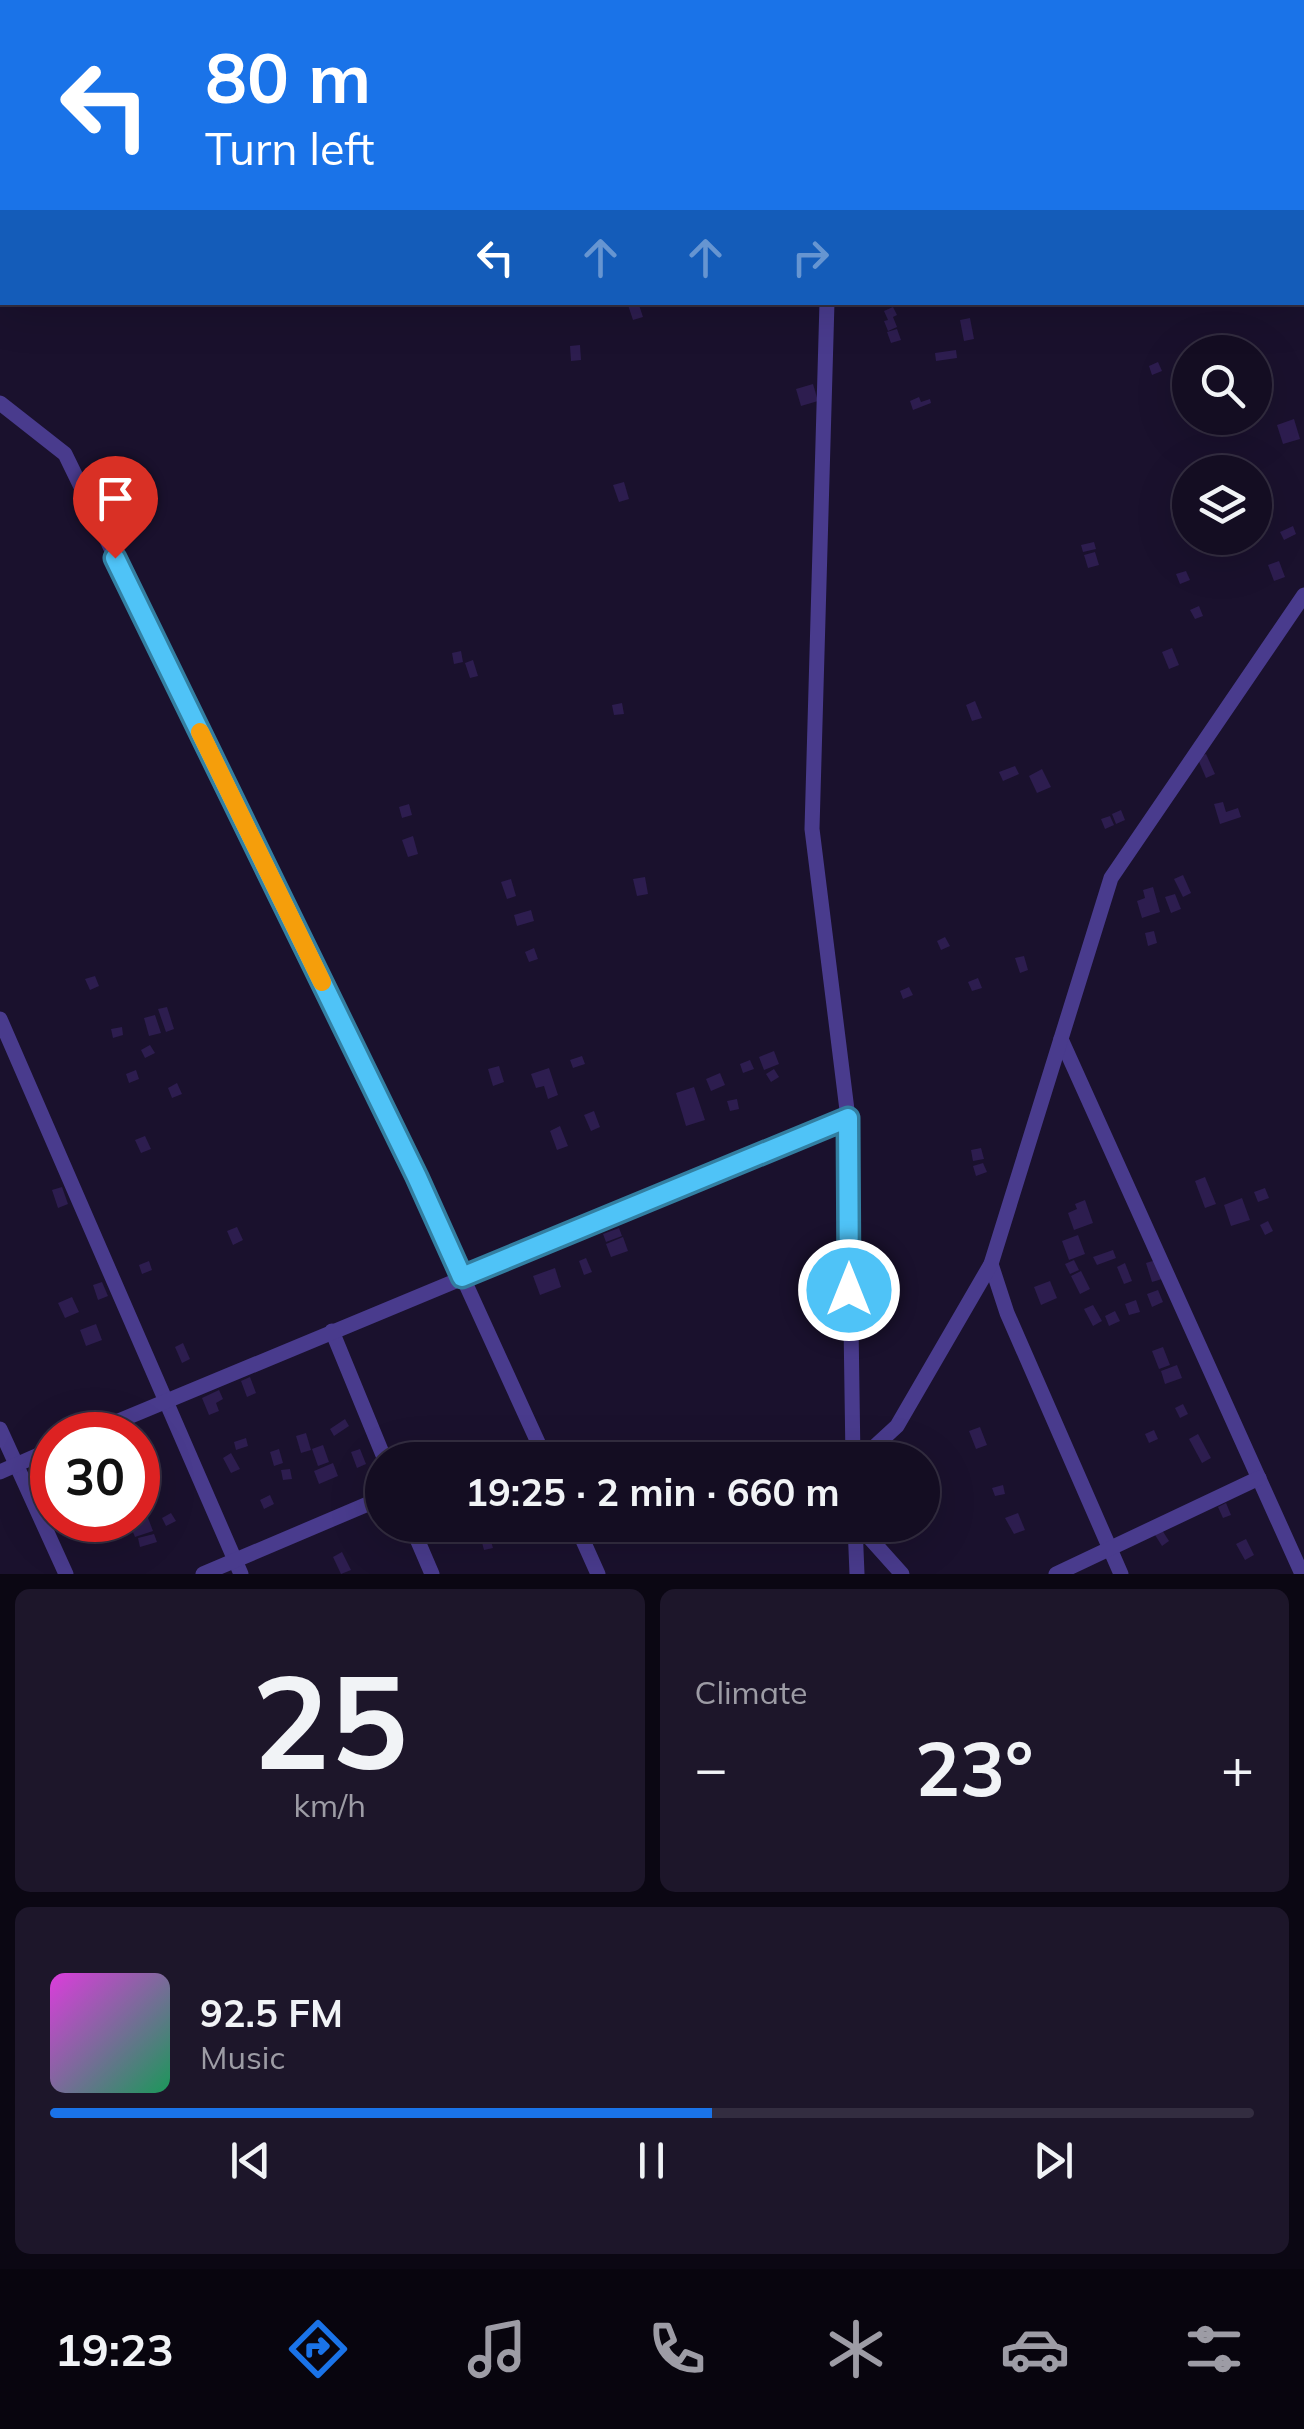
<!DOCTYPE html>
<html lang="en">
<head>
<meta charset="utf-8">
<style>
  body { margin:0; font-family:Mulish,sans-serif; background:#1d162a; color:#f1f3f6; height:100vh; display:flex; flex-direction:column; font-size:38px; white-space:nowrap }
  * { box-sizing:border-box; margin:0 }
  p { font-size:32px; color:#9d9ca5 }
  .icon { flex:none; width:55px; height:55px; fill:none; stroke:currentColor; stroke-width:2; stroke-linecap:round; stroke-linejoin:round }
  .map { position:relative; height:1574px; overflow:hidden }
  .details { display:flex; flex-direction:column; gap:15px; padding:15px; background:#0b0713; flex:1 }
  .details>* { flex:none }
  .guide { position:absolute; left:0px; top:0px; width:1305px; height:305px; box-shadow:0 10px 40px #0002,0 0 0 2px #332d40; background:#1a73e8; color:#fff; overflow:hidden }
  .controls { position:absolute; left:1172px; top:335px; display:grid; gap:20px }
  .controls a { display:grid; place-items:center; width:100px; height:100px; border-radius:50%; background:#140d22; box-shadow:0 10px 40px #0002,0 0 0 2px #332d40; font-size:50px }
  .speed { position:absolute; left:30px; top:1412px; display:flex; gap:20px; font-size:50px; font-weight:700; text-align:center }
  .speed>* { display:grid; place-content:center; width:130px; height:130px; border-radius:50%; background:#140d22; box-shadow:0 10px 40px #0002,0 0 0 2px #332d40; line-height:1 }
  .speed .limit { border:15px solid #d22; background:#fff; color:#111 }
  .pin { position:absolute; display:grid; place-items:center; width:85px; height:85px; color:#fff; margin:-102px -42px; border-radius:50% 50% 50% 0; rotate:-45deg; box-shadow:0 0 10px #0007 }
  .pin .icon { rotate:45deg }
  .me { position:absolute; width:110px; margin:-55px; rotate:0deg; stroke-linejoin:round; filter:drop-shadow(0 0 8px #0008) }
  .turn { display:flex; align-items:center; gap:35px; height:210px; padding:0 40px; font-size:45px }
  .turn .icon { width:130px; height:130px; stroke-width:2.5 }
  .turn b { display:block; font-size:70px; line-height:85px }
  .lanes { display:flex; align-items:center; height:95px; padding:0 40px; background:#0003; justify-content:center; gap:50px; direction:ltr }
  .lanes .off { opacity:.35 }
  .big { font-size:75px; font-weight:700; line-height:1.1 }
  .details .tile { flex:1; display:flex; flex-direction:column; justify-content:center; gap:15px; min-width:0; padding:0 35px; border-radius:15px; background:#1d162a }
  .details .dial { align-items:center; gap:0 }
  .dial b { font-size:130px; line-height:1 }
  .song { display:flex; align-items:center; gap:30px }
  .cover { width:120px; height:120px; border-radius:15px; background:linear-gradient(135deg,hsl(300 70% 55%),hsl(150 70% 35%)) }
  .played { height:10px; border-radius:5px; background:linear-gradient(90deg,#1a73e8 55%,#332d40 55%) }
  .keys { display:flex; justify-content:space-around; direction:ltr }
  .heat { display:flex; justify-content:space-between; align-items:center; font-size:55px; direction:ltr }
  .details .tiles { flex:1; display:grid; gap:15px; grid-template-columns:1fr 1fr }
  .tile:last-child { grid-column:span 2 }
  .trip { position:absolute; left:365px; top:1442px; width:575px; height:100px; border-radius:50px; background:#140d22; box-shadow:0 10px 40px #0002,0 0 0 2px #332d40; font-weight:700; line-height:100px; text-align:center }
  .tabs { display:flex; height:160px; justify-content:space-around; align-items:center; background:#08050e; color:#9d9ca5 }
  .tabs .icon { width:70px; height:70px }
  .tabs .active { color:#1a73e8 }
  .tabs b { font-size:45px; color:#f1f3f6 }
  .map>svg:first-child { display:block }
  .building { fill:#2d1d4f }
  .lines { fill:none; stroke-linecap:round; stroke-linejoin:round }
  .street { stroke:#493b8d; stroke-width:15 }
  .route-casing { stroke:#337fa1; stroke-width:25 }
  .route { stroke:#4fc3f7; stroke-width:18 }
  .slow { stroke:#f59e0b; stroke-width:18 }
</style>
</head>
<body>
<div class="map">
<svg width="1304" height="1574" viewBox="0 0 1304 1574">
  <rect width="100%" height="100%" fill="#1a112d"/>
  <g class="building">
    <polygon points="627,302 638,302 643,317 633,320"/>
    <polygon points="893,307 897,315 893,317 897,327 888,331 884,321 888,320 884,311"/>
    <polygon points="970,318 974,339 964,341 960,320"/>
    <polygon points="897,329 901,340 891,343 887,332"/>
    <polygon points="580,345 581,360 571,361 570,346"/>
    <polygon points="956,350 957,358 936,361 935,353"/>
    <polygon points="1158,362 1162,371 1152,375 1149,366"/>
    <polygon points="813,384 818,401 801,406 796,389"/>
    <polygon points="919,397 921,402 930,399 931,403 913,410 910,401"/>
    <polygon points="1294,419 1300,439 1283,444 1277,425"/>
    <polygon points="624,482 629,499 619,502 613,485"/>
    <polygon points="1293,526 1296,534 1284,540 1280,532"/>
    <polygon points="1094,542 1096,549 1083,552 1081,545"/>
    <polygon points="1095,552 1099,565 1088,568 1084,555"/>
    <polygon points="1279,561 1285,577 1274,581 1268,565"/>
    <polygon points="1186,571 1190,580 1180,584 1176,574"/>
    <polygon points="1199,606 1203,616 1195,619 1190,610"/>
    <polygon points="1172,648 1179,665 1169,669 1162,652"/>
    <polygon points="461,651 463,662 454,664 452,653"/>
    <polygon points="473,660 478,676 470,678 465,663"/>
    <polygon points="975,701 982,718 972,721 966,705"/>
    <polygon points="622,703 624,714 614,715 612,705"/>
    <polygon points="1206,754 1215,774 1206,778 1197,757"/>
    <polygon points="1015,766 1019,774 1003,781 999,772"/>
    <polygon points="1042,769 1051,787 1037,793 1029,776"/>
    <polygon points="1223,802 1226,812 1238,808 1241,817 1220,824 1214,804"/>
    <polygon points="409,804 412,815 402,818 399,807"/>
    <polygon points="1121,810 1125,820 1116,824 1112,814"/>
    <polygon points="1110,816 1114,825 1105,829 1101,819"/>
    <polygon points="413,836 418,854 408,857 402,840"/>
    <polygon points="1183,875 1191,893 1183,897 1174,879"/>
    <polygon points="645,877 648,894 637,896 633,879"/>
    <polygon points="511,879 516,896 507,899 501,882"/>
    <polygon points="1153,887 1160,912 1142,918 1137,901 1145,898 1143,890"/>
    <polygon points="1175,894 1181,909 1171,913 1165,897"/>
    <polygon points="531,910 534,921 517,926 514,915"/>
    <polygon points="1154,931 1157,943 1148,946 1145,933"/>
    <polygon points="945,937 950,946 941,950 937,941"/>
    <polygon points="534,948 538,959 529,962 525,952"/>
    <polygon points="1024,956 1028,970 1020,973 1015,958"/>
    <polygon points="95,976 99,986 90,990 85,979"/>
    <polygon points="978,978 982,988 972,991 968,982"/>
    <polygon points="909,987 913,995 903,999 900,991"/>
    <polygon points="167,1007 174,1029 166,1032 158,1009"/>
    <polygon points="155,1015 161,1033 149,1036 144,1018"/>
    <polygon points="122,1027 123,1035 113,1038 111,1029"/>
    <polygon points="150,1045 155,1053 145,1058 141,1050"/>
    <polygon points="774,1051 779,1064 764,1070 759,1057"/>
    <polygon points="582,1056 585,1064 573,1068 570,1060"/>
    <polygon points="750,1060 754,1069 743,1073 740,1064"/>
    <polygon points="499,1066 504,1082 493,1086 488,1069"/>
    <polygon points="549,1068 558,1095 548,1099 544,1086 536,1088 531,1074"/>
    <polygon points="774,1069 779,1077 771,1082 766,1074"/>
    <polygon points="136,1070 139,1079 129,1083 126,1074"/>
    <polygon points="720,1073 725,1085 711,1091 706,1079"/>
    <polygon points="177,1083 182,1094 172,1098 168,1088"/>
    <polygon points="694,1087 705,1120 686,1126 676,1093"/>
    <polygon points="737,1099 739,1109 730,1111 727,1101"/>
    <polygon points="594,1111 600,1127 591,1131 584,1115"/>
    <polygon points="560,1126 568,1146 557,1150 550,1131"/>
    <polygon points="145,1136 151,1149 141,1153 135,1140"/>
    <polygon points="981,1148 984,1159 973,1161 971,1150"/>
    <polygon points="983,1163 987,1172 976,1176 973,1166"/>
    <polygon points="1205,1177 1216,1204 1205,1208 1195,1181"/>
    <polygon points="62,1187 68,1204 58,1208 52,1190"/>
    <polygon points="1265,1188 1269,1198 1258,1202 1254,1192"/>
    <polygon points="1242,1198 1250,1220 1231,1226 1224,1205"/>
    <polygon points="1085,1200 1093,1223 1074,1230 1068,1213 1077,1209 1075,1204"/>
    <polygon points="1268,1221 1273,1231 1265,1235 1260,1225"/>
    <polygon points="237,1227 243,1240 233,1245 227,1231"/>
    <polygon points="619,1228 622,1236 606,1242 603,1234"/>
    <polygon points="1078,1235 1085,1254 1069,1260 1062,1241"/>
    <polygon points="623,1237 628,1251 611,1257 606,1244"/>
    <polygon points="1113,1250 1116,1258 1097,1265 1093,1257"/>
    <polygon points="586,1258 592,1272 584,1275 579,1261"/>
    <polygon points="1074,1260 1079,1270 1070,1274 1065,1264"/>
    <polygon points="1156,1260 1162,1279 1152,1282 1146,1263"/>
    <polygon points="149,1261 152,1270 142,1274 139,1265"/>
    <polygon points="1125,1263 1132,1281 1124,1284 1117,1267"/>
    <polygon points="555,1268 561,1287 540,1295 533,1276"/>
    <polygon points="1081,1271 1090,1289 1080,1294 1071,1276"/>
    <polygon points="1050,1281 1057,1298 1041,1305 1034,1287"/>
    <polygon points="102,1282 108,1296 98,1300 93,1285"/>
    <polygon points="1158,1290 1163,1302 1152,1307 1147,1294"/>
    <polygon points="72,1297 79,1312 65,1318 58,1303"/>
    <polygon points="1136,1300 1140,1312 1129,1315 1125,1304"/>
    <polygon points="1093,1305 1102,1321 1093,1326 1084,1309"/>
    <polygon points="1115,1311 1120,1321 1109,1326 1105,1316"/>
    <polygon points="96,1324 102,1340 86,1346 80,1330"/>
    <polygon points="183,1343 190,1359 182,1363 175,1347"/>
    <polygon points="1163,1347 1170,1365 1159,1369 1152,1351"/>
    <polygon points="1177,1365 1182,1378 1165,1384 1161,1371"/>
    <polygon points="250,1377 256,1393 247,1397 241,1381"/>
    <polygon points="219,1390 223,1399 216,1403 219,1411 209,1415 202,1398"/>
    <polygon points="1183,1404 1188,1414 1180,1418 1175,1408"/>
    <polygon points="345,1419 349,1426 334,1436 330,1429"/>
    <polygon points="980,1427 987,1445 976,1449 969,1431"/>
    <polygon points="1154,1430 1158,1439 1149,1443 1145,1434"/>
    <polygon points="306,1433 311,1450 301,1453 296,1436"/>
    <polygon points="1198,1434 1211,1458 1202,1463 1189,1439"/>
    <polygon points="246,1438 248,1446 236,1450 234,1442"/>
    <polygon points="323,1445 329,1462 318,1466 312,1449"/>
    <polygon points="279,1449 283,1463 274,1466 270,1452"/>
    <polygon points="360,1449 366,1464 357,1468 351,1452"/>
    <polygon points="231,1453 240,1469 231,1473 223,1458"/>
    <polygon points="148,1457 154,1474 145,1478 138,1461"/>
    <polygon points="333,1463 338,1476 319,1484 314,1471"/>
    <polygon points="290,1469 292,1479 283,1480 281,1470"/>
    <polygon points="1003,1485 1005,1494 995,1496 992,1488"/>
    <polygon points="928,1494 934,1511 922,1515 922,1496"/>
    <polygon points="270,1495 274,1504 264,1509 260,1500"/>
    <polygon points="1226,1503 1231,1515 1223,1518 1218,1507"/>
    <polygon points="145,1510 153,1531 135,1537 128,1520 138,1520 138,1513"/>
    <polygon points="171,1513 176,1521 166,1526 162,1518"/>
    <polygon points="1018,1513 1025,1530 1014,1534 1005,1518"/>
    <polygon points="487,1528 493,1548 484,1550 479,1531"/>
    <polygon points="1162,1530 1169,1541 1162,1546 1155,1535"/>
    <polygon points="154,1534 157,1542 140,1547 138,1538"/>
    <polygon points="1246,1539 1254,1555 1245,1560 1236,1544"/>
    <polygon points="342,1552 351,1570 341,1574 333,1557"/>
  </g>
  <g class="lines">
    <g class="street">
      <polyline points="880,2 881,0"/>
      <polyline points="827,302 812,829 848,1118 853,1460"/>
      <polyline points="0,403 65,454 417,1177 546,1460"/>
      <polyline points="0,1019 241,1574"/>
      <polyline points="1061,1039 1302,1574"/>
      <polyline points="991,1264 1007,1313 1121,1574"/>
      <polyline points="332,1331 385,1460"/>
      <polyline points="0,1429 66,1574"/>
      <polyline points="85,1435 848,1118"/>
      <polyline points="860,1460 897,1426 991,1264 1111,878 1304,595"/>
      <polyline points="0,1472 52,1449"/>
      <polyline points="411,1525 432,1574"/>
      <polyline points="576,1525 598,1574"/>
      <polyline points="855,1525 857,1574"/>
      <polyline points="858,1525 902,1574"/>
      <polyline points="203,1574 382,1498"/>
      <polyline points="1056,1574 1259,1478"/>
    </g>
  </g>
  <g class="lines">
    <g class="route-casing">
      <polyline id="route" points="115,558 417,1177 462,1277 848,1118 849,1290"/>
    </g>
    <use href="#route" class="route"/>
    <polyline class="slow" points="200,732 322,982"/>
  </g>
</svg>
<div class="controls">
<a><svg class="icon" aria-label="search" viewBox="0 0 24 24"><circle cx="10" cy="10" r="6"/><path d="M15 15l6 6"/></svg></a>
<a><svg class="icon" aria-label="layers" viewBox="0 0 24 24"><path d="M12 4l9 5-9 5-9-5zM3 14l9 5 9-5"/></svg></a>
</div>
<div class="speed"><div class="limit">30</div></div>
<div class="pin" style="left:115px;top:558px;background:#d93025"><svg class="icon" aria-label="arrive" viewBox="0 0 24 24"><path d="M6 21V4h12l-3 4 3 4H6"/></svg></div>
<svg class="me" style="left:849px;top:1290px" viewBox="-20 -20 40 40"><circle r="17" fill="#4fc3f7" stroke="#fff" stroke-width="3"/><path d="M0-11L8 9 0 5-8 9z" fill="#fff"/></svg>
<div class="trip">19:25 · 2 min · 660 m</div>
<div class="guide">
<div class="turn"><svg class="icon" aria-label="left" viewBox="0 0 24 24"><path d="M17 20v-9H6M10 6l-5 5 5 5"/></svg><div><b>80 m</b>Turn left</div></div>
<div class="lanes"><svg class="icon" aria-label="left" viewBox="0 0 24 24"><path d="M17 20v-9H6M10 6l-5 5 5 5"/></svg><svg class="icon off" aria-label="ahead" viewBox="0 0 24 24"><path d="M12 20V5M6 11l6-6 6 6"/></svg><svg class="icon off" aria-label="ahead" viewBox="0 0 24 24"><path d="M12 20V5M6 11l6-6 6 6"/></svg><svg class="icon off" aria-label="right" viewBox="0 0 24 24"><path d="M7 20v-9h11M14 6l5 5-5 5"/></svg></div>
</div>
</div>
<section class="details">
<div class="tiles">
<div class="tile dial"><b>25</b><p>km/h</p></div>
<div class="tile"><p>Climate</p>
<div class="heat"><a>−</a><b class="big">23°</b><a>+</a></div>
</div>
<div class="tile">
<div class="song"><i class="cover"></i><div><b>92.5 FM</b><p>Music</p></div></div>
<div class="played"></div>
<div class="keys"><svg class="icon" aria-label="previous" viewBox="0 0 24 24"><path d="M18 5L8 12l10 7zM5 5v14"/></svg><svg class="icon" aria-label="pause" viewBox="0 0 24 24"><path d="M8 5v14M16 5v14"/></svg><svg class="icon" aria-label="next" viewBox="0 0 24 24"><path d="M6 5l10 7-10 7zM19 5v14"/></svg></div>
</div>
</div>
</section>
<nav class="tabs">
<b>19:23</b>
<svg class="icon active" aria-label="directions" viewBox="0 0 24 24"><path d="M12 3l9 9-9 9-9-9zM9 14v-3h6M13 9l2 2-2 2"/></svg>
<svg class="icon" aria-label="music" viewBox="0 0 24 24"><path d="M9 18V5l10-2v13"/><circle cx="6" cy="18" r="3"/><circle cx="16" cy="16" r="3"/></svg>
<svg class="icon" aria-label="phone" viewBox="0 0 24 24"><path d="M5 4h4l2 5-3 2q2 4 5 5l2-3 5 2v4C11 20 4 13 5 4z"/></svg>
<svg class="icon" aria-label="climate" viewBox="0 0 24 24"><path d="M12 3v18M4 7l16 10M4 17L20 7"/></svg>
<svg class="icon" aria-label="car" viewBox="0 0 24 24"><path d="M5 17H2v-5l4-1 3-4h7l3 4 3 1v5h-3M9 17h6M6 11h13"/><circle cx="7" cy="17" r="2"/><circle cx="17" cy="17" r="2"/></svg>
<svg class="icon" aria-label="filters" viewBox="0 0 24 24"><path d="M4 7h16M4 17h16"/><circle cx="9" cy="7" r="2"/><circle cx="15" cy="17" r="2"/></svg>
</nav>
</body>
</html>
